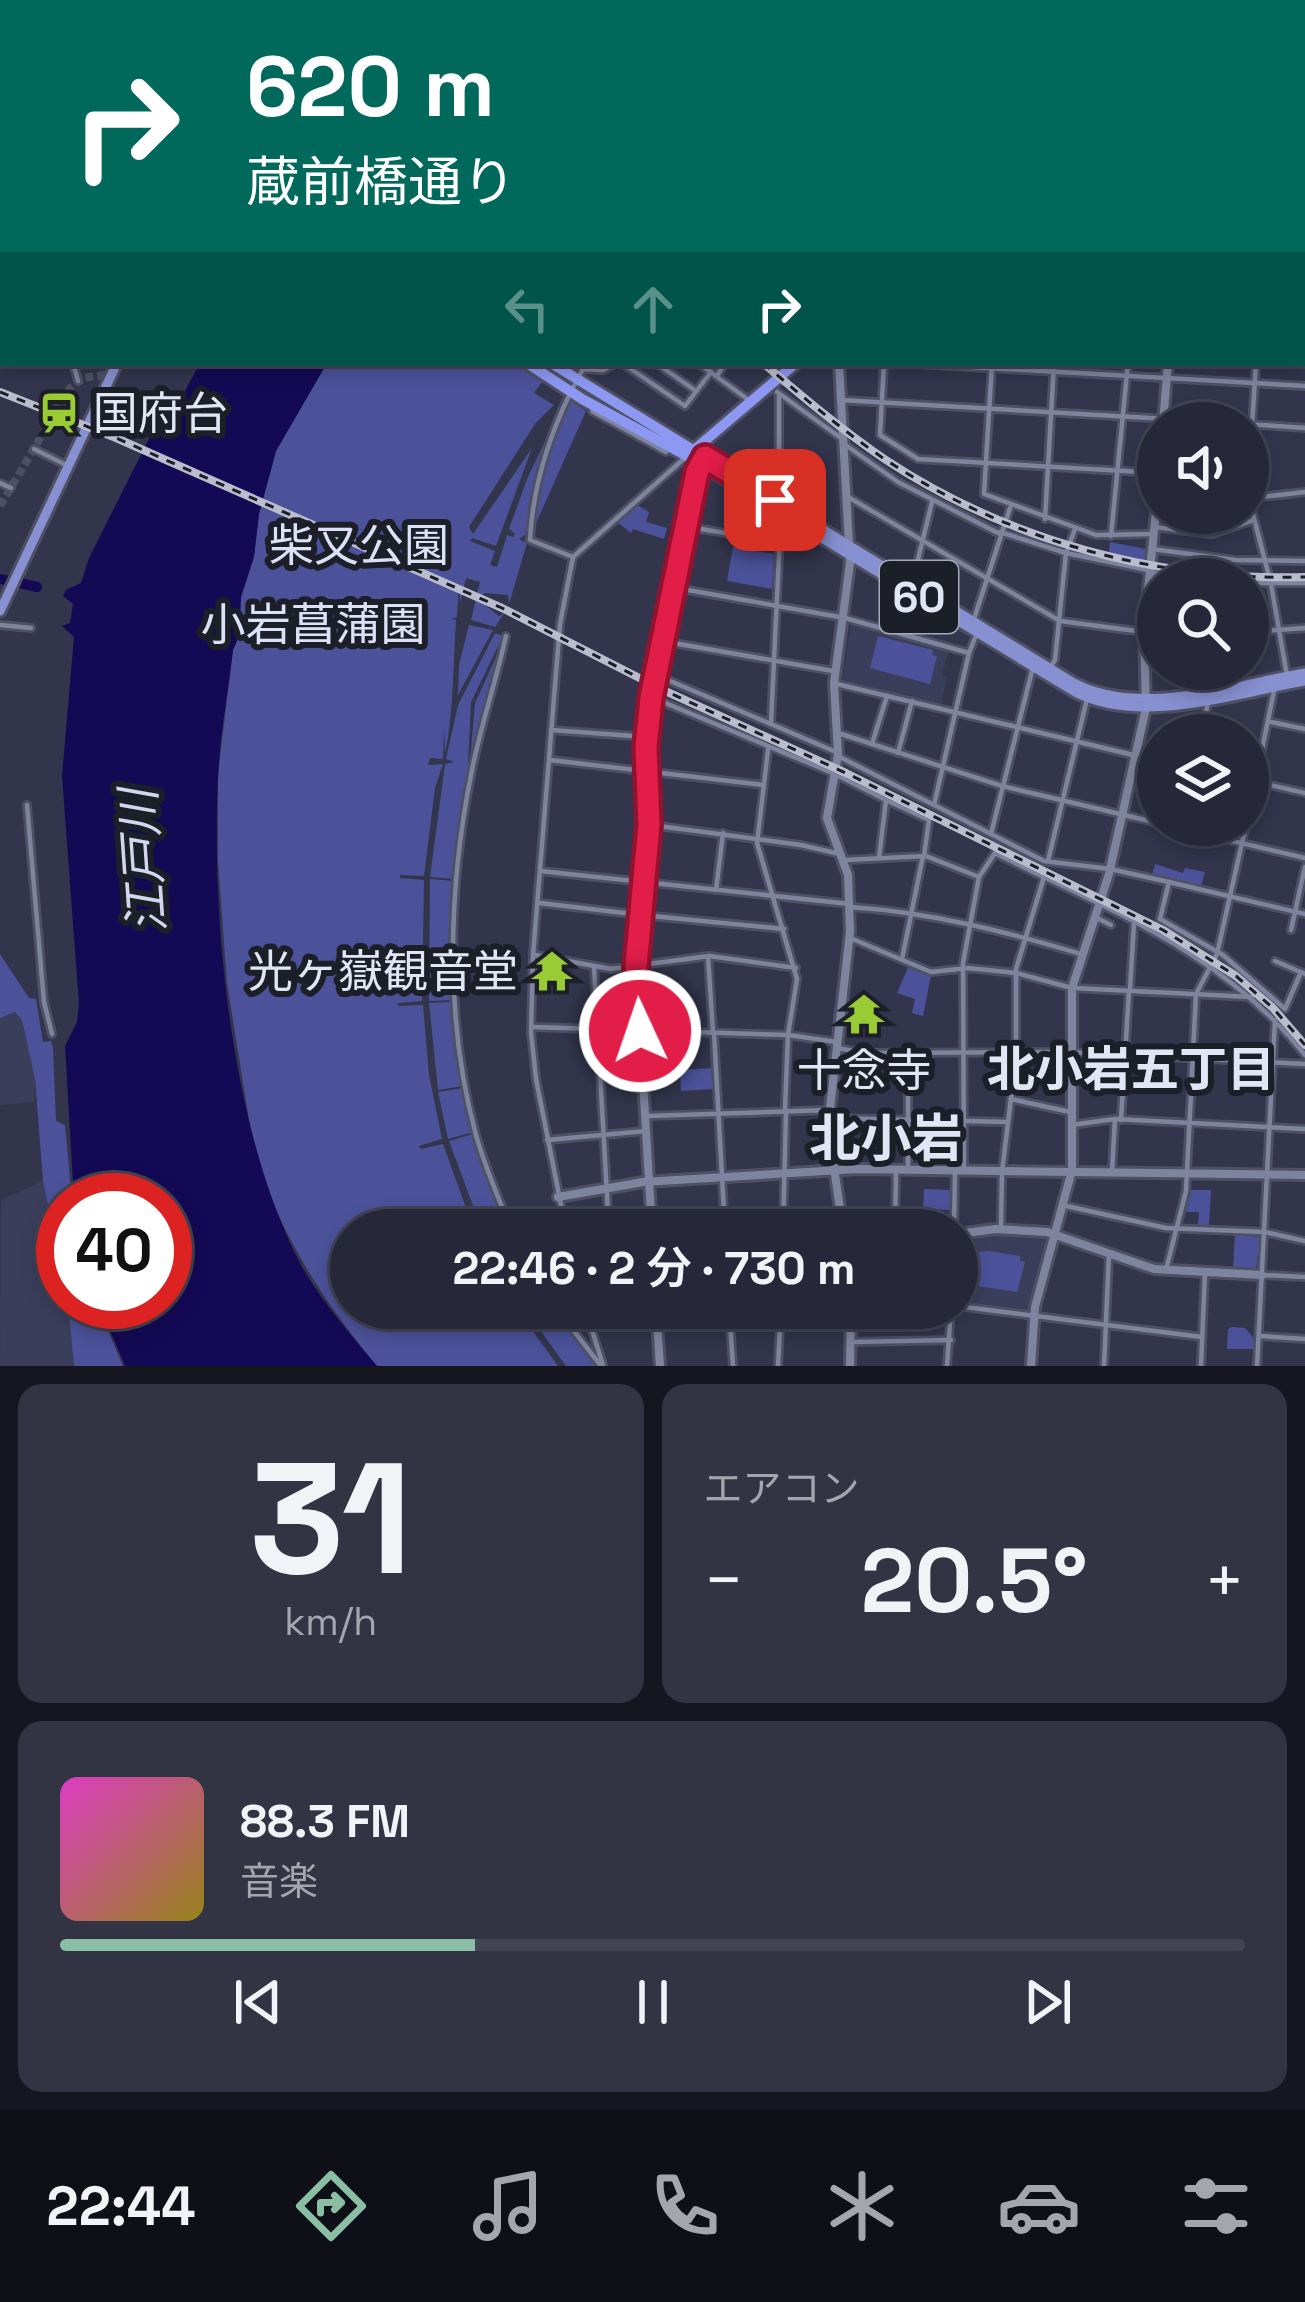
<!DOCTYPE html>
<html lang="ja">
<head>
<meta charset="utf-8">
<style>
  body { margin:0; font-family:"Space Grotesk","Noto Sans JP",sans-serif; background:#323444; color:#f1f3f6; height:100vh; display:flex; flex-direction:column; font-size:45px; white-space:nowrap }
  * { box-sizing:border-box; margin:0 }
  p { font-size:39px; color:#a4a6ae }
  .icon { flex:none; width:66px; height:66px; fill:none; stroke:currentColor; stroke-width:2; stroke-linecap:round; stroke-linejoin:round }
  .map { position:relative; height:1366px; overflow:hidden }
  .side { display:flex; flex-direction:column; gap:18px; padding:18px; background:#15161f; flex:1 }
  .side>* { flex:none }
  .guide { position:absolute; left:0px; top:0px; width:1305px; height:366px; box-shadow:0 6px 18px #0003,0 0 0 3px #424453; background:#00695c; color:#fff; overflow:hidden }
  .buttons { position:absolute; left:1137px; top:402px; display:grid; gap:24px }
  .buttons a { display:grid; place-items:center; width:132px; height:132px; border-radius:50%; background:#262839; box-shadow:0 6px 18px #0003,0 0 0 3px #424453; font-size:60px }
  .speed { position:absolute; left:36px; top:1173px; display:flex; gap:24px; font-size:60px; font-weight:700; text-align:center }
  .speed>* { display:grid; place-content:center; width:156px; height:156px; border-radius:50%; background:#262839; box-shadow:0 6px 18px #0003,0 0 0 3px #424453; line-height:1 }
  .speed .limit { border:18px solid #d22; background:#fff; color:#111 }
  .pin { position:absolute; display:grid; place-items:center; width:102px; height:102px; color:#fff; margin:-51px; border-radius:24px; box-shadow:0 6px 18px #0006 }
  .me { position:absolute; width:132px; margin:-66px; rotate:357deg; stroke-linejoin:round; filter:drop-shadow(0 0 9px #0008) }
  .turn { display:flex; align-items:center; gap:42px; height:252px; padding:0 48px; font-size:54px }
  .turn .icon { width:156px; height:156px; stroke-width:2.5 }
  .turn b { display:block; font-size:84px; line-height:102px }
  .lanes { display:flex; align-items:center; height:114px; padding:0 48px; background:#0003; justify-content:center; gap:60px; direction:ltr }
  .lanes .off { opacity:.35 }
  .big { font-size:90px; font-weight:600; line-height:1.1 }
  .side .tile { flex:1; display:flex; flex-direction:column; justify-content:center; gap:18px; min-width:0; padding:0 42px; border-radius:24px; background:#323444 }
  .side .dial { align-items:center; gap:0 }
  .dial b { font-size:156px; line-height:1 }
  .song { display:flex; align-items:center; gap:36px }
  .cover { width:144px; height:144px; border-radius:18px; background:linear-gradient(135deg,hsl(310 70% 55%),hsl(50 70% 35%)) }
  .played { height:12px; border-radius:6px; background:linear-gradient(90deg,#8abfa5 35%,#424453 35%) }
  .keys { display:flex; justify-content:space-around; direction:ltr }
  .heat { display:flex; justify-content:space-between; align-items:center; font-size:66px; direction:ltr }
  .side .tiles { flex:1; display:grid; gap:18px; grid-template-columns:1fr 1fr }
  .tile:last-child { grid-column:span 2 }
  .trip { position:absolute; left:330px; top:1209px; width:648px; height:120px; border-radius:60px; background:#262839; box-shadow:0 6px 18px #0003,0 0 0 3px #424453; font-weight:600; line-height:120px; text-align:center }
  .menu { display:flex; height:192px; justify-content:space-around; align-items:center; background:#0f1017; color:#a4a6ae }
  .menu .icon { width:84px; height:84px }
  .menu .current { color:#8abfa5 }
  .menu b { font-size:54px; color:#f1f3f6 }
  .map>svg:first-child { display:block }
  .built { fill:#3a3e5b }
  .green { fill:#4b5299 }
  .water { fill:#140954 }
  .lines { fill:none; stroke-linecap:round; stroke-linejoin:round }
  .river { stroke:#140954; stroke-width:10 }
  .secondary-tunnel { stroke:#4c4f65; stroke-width:8; stroke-dasharray:8 4; stroke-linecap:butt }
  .street-casing { stroke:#4e5164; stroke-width:10 }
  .secondary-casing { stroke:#4e5164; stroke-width:14 }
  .primary-casing { stroke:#4e5164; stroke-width:15 }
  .highway-casing { stroke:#4e5164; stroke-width:16 }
  .street { stroke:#7f849e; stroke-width:4.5 }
  .secondary { stroke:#7f849e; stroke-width:8 }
  .primary { stroke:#8790d0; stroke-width:9 }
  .highway { stroke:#8c98f2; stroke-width:10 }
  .rail-casing { stroke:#babdce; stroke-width:8 }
  .rail { stroke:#1c1e28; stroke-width:3; stroke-dasharray:9; stroke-linecap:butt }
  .route-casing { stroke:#92132f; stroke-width:30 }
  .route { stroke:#e11d48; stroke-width:21 }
  .labels { text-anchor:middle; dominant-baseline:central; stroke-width:12; stroke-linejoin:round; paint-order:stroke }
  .shield { fill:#1c1e28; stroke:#a7a9b7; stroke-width:3 }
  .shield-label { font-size:42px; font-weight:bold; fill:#e2e5f4 }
  .poi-label { font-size:45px; fill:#e2e5f4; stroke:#1c1e28; text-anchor:start }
  .park-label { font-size:45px; fill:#dce1f7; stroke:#1c1e28 }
  .water-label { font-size:48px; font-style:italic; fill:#d2d7ed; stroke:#1c1e28 }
  .neighbourhood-label { font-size:48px; font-weight:bold; fill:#e2e5f4; stroke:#1c1e28 }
  .quarter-label { font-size:51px; font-weight:bold; fill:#e2e5f4; stroke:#1c1e28 }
</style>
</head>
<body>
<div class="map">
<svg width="1305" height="1366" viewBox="0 0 1305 1366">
  <rect width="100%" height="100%" fill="#32354c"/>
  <g class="built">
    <polygon points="851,624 949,650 942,675 947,677 941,705 842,681"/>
    <polygon points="16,1012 22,1019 35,1078 34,1102 0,1105 0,1018"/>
    <polygon points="43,1181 63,1278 63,1302 68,1302 72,1325 74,1366 0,1366 1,1200"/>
    <polygon points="1001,1234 1049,1238 1029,1313 957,1303 957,1238"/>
  </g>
  <g class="green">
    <polygon points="631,0 822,0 820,3"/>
    <path d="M327,363H556L534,393L554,405L535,424L469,527L473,534L532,448L496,546L472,538L470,541L495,551L490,565L497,567L507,535L513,537L515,534L509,529L527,479L560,410L537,478L528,533L519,539L527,543L509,604L508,595L484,593L480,601L499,616L505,612L495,627L471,620L480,582L466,578L460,603L459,579L457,617L451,619L456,620C453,665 454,711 445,754L444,726L443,759L430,758L428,765L443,764L435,788L424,876L400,875V878L424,880L422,1001L398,1003L399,1006L423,1005L429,1075L442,1139L419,1146L421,1149L443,1144L474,1230H351V1308H517L519,1311L501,1328L521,1315L558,1366H377C322,1300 276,1229 253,1145L227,983L218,862V774L233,650L239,636L241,597L254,556L259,514L276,451Z"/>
    <polygon points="569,400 586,411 533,530 541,479"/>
    <polygon points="636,504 649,512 646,522 667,528 664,539 633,529 631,533 616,521"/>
    <polygon points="1110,542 1146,549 1143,567 1108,560"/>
    <polygon points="733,547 774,554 772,589 727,581"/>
    <polygon points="469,625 493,630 458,695 459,665"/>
    <polygon points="495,633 503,636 471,702 467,788 455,879 430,877 445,764 454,762 446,759 458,705"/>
    <polygon points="878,636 933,650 932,655 937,656 930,684 870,668"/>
    <polygon points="504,640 468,785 475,703"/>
    <polygon points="1155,864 1183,873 1185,868 1205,872 1201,887 1152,875"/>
    <polygon points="430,879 454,881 454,1000 429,1001"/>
    <polygon points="0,954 29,998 36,999 43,1042 51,1041 53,1048 56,1121 65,1125 72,1200 63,1200 63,1279 43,1181 35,1079 22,1020 15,1012 0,1018"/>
    <polygon points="909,965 931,975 923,1016 912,1013 915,999 897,993"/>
    <polygon points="454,1002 463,1086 438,1090 429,1003"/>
    <polygon points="711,1068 713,1089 681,1091 680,1070"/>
    <polygon points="463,1088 473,1132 448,1139 438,1092"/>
    <polygon points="473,1134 509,1230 482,1230 449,1141"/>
    <polygon points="924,1189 951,1190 950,1210 923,1209"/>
    <polygon points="1191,1190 1211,1190 1209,1226 1198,1225 1199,1212 1186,1212"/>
    <polygon points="1235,1234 1260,1237 1256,1271 1233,1270"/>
    <polygon points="989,1251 1020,1256 1020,1261 1025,1262 1017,1292 971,1285 978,1252"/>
    <polygon points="68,1302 96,1302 123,1366 74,1366"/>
    <polygon points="524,1308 553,1308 598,1366 566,1366"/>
    <polygon points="1232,1327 1245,1328 1255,1340 1255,1349 1227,1349 1228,1329"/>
  </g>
  <g class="water">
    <polygon points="411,0 631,0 632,3 409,3"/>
    <path d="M200,363H327L276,451L259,514L254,557L241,597L239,636L233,650C228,692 220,735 218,778C211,924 232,1133 300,1263C320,1300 350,1334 377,1366H125L98,1302H165V1200H74L65,1046L77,1022L79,1004L62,776L74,637L62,626L70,623L73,604L63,596L66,590L81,583L89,558L162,413L183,395Z"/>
  </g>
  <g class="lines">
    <polyline class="river" points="0,579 37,587"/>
    <polyline class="secondary-tunnel" points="0,506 70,388 83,378 111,374"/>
    <g class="street-casing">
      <g id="street">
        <polyline points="951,0 951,3"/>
        <polyline points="1047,0 1047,3"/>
        <polyline points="1108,0 1108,3"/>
        <polyline points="1148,0 1150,3"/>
        <polyline points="39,3 39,0"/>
        <polyline points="1138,3 1142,0"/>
        <polyline points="1302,25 1305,23"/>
        <polyline points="1302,43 1305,52"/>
        <polyline points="0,49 3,52"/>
        <polyline points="0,80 3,75"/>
        <polyline points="1302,123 1305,123"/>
        <polyline points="0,165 3,155"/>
        <polyline points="1302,184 1305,184"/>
        <polyline points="1302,239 1305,239"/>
        <polyline points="0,279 3,280"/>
        <polyline points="1302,290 1305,290"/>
        <polyline points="0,346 3,347"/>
        <polyline points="73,363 78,381"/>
        <polyline points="622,363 685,406 711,372"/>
        <polyline points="656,363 696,391"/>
        <polyline points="698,363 750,401"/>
        <polyline points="884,363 880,435 918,459 1158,473"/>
        <polyline points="901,363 1305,386"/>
        <polyline points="992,363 984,494 1096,535 1153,534"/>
        <polyline points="717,376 725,363"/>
        <polyline points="777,392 841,438"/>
        <polyline points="840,400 1236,423"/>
        <polyline points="592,411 666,452 669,446"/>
        <polyline points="1248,424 1305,428"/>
        <polyline points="844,444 898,482 1000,534"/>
        <polyline points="34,449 68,466"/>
        <polyline points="699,468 671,587 651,697 835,774 886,800"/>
        <polyline points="0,483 11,488"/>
        <polyline points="1248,489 1256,363"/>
        <polyline points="1248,495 1271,584 1287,676"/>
        <polyline points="848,497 1060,621 1144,632"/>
        <polyline points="1251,498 1305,492"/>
        <polyline points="775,500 779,493 779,394"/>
        <polyline points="1045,519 1054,363"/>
        <polyline points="684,526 777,542"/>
        <polyline points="1154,527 1212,534 1254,520"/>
        <polyline points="1000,532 1066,553 1148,570"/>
        <polyline points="1111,536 1128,363"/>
        <polyline points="1152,549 1235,560 1305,561"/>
        <path d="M573,557L530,540C533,480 554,420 583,369L603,370L617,363"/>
        <polyline points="1148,572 1196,579"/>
        <polyline points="1248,583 1305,583"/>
        <polyline points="912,584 932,502"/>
        <polyline points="671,587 845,618 969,653"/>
        <polyline points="973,622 1010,508"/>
        <polyline points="0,625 31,628"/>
        <polyline points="1248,632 1305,628"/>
        <polyline points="906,635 919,601"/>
        <path d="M506,636C496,681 481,725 472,770C448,888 444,1018 476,1135C485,1168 499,1198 511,1230"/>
        <polyline points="662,641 833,671"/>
        <polyline points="1050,668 1055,660 1066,553 1075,529"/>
        <polyline points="654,674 836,752"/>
        <polyline points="837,684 1158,761"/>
        <polyline points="1271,722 1305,729"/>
        <polyline points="771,723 781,514"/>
        <polyline points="551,730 647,737"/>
        <polyline points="838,733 1002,786 1158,823"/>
        <polyline points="1203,735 1208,700"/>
        <polyline points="872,744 887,696"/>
        <polyline points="768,750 757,843 797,979 788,1035 785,1109"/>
        <polyline points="898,753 912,701"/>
        <polyline points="838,756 1044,861 1110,869 1169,882 1160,919 1223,955 1285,1009 1301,972"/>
        <polyline points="550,760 764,785"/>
        <polyline points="1248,780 1305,793"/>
        <polyline points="27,805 44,1002 52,1034"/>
        <polyline points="934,805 969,653 977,633"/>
        <polyline points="1248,818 1275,686"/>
        <polyline points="651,825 801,845 840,854"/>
        <polyline points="1165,825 1305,858"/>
        <polyline points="991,834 1033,667"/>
        <polyline points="879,858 886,800 929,820 924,856"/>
        <polyline points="846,860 926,856 979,877"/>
        <polyline points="1048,861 1087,699"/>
        <polyline points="540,871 850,904"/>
        <polyline points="1169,882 1305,914"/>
        <polyline points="716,890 723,833"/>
        <polyline points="540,903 641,915"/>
        <path d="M850,907C929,912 1008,932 1084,955"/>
        <polyline points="641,915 784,929"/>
        <polyline points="1095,917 1111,925"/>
        <polyline points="1291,930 1305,867"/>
        <polyline points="850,938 931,972 968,968 1016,973 1072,988"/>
        <polyline points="535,955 611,969 709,956 796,968"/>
        <polyline points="708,956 713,1033"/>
        <polyline points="902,959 923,856"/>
        <polyline points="1275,961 1305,974"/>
        <polyline points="594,967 609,1230"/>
        <polyline points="1073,988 1252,997"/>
        <polyline points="1130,989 1134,923"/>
        <polyline points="532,1027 788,1035 837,1042"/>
        <polyline points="714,1033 725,1230"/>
        <polyline points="838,1048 863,1053 1065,1052 1305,1064"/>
        <polyline points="1011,1099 1070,1112"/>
        <polyline points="648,1116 828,1110"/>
        <polyline points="828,1118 1008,1122"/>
        <polyline points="1121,1120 1129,991"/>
        <polyline points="1071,1125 1115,1119 1305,1129"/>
        <polyline points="547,1140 646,1131"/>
        <polyline points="908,1170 908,1052"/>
        <path d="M964,1171L963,963L979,877L995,853C1110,911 1222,951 1305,1055"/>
        <polyline points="1112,1172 1115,1119"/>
        <polyline points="1062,1205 1166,1228 1265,1232 1305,1241"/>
        <polyline points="1001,1227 1002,1172 1016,1057 1016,969 1044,877"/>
        <polyline points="566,1230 536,1079 531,1032 533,955 560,624 573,557 687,456"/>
        <polyline points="783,1230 786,1110"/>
        <polyline points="895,1230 896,1170"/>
        <polyline points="954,1230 955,1171"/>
        <polyline points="1166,1270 1186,1191 1196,994 1217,954 1246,825"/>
        <polyline points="1262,1275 1305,1277"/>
        <polyline points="957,1306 1202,1337"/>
        <polyline points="556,1308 601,1366"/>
        <polyline points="585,1308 603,1365"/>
        <polyline points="729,1308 733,1366"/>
        <polyline points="1259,1336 1305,1339"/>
        <polyline points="851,1342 951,1340"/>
        <polyline points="778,1366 781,1308"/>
        <polyline points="947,1366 951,1308"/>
        <polyline points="1104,1366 1109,1254"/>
        <polyline points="1201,1366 1205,1272"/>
        <polyline points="1257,1366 1275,1020"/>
      </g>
    </g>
    <g class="secondary-casing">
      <g id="secondary">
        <polyline points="142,3 144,0"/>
        <polyline points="854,3 854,0"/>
        <polyline points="0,145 3,145"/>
        <polyline points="1302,343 1305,343"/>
        <polyline points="839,363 850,563 834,683 838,754 827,818 848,875 850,932 828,1126 843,1230"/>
        <polyline points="1163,423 1168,363"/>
        <polyline points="651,697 646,747 649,824 636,966 652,1230"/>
        <polyline points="558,1197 643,1182 857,1169 1305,1175"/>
        <polyline points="957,1234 996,1229 1047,1232 1154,1269 1262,1275"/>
        <polyline points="656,1308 660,1366"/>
        <polyline points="850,1366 851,1308"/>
        <polyline points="1031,1366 1035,1307 1072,1170 1072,988 1109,874 1146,708 1144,629 1158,492"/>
      </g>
    </g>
    <g class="primary-casing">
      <g id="primary">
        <path d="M693,450L1074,683C1141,718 1233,685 1305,673"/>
        <path d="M687,456L1075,692C1141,726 1235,693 1305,681"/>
        <polyline points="0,611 117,363"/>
      </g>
    </g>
    <g class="highway-casing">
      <g id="highway">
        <polyline points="102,0 104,3"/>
        <polyline points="113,0 116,3"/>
        <polyline points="1241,3 1245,0"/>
        <polyline points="527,363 582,399 687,456 796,363"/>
        <polyline points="551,363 693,450"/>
      </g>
    </g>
    <use href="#street" class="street"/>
    <use href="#secondary" class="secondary"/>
    <use href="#primary" class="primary"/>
    <use href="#highway" class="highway"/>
    <g class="rail-casing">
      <g id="rail">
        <polyline points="287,0 291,3"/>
        <polyline points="309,0 313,3"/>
        <path d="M763,363C803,397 843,431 886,460C1009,541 1158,581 1305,577"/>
        <polyline points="0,392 116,438 502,608 663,690 846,773 1163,930 1236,976 1273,1008 1305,1045"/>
      </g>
    </g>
    <use href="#rail" class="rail"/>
  </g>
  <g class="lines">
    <g class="route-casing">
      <polyline id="route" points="640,1031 636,966 649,824 646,747 651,698 697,472 705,457 775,500"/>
    </g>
    <use href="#route" class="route"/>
  </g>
  <defs>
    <g id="station-bare" transform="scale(3.24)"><path d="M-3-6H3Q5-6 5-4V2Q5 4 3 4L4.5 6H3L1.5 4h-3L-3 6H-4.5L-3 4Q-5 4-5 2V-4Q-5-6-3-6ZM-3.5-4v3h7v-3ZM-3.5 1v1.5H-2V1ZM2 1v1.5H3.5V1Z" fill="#99cb35" stroke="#1c1e28" stroke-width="2.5" paint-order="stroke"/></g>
    <g id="temple-bare" transform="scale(3.24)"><path d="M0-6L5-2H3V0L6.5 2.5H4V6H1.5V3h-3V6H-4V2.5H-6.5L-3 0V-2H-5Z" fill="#99cb35" stroke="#1c1e28" stroke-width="2.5" paint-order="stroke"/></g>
  </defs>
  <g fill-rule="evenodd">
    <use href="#station-bare" x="59" y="413"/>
    <use href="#temple-bare" x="552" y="971"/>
    <use href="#temple-bare" x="864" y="1014"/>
  </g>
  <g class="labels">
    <rect class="shield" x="880" y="561" width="78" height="72" rx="9"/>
    <g class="shield-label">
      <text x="919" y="597">60</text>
    </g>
    <g class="poi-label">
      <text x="93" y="413">国府台</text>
      <text x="518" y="971" text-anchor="end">光ヶ嶽観音堂</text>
      <text x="864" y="1070" text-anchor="middle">十念寺</text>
    </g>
    <g class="park-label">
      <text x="359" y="545">柴又公園</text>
      <text x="313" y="624">小岩菖蒲園</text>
    </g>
    <g class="water-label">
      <text transform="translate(143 861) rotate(-94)">江戸川</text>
    </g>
    <g class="neighbourhood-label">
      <text x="1131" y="1069">北小岩五丁目</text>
    </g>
    <g class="quarter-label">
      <text x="886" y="1138">北小岩</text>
    </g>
  </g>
</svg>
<div class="buttons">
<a><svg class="icon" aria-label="sound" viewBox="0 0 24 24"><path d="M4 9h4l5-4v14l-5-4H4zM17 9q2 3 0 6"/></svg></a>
<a><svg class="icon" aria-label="search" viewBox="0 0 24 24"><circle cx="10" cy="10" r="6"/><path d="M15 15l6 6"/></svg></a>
<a><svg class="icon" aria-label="layers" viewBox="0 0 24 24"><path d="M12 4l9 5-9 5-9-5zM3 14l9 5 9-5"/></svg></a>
</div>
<div class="speed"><div class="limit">40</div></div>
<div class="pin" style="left:775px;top:500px;background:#d93025"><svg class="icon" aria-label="arrive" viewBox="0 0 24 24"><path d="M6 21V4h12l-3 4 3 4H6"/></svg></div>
<svg class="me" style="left:640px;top:1031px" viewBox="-20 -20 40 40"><circle r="17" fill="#e11d48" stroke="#fff" stroke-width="3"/><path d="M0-11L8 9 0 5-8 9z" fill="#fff"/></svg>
<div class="trip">22:46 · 2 分 · 730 m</div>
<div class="guide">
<div class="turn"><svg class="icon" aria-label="right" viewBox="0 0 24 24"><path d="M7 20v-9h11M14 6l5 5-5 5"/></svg><div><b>620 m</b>蔵前橋通り</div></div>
<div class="lanes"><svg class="icon off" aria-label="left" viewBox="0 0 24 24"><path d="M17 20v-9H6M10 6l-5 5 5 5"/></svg><svg class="icon off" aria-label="ahead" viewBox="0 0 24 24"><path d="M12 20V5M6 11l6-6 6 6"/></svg><svg class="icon" aria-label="right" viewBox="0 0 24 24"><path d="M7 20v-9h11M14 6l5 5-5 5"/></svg></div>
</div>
</div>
<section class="side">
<div class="tiles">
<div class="tile dial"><b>31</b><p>km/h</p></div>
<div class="tile"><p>エアコン</p>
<div class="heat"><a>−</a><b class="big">20.5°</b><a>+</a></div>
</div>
<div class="tile">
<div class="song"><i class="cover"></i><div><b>88.3 FM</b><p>音楽</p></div></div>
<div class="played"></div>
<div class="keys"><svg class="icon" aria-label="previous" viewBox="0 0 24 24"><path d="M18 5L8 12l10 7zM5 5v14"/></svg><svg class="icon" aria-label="pause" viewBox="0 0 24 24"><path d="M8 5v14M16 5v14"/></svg><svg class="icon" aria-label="next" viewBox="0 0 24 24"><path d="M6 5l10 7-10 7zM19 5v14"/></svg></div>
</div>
</div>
</section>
<nav class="menu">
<b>22:44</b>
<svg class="icon current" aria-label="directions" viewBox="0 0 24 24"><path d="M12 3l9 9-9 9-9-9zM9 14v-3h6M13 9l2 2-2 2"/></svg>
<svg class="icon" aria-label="music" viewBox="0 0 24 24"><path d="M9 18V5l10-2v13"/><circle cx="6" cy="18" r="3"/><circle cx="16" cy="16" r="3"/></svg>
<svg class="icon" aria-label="phone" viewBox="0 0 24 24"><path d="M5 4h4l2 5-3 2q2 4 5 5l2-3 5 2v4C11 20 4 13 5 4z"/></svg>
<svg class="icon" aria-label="climate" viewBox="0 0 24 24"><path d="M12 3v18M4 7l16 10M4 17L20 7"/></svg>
<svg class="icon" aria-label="car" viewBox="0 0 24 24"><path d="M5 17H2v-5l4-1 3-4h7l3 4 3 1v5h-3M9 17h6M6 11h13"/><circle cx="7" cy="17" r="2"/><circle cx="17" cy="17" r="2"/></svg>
<svg class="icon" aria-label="filters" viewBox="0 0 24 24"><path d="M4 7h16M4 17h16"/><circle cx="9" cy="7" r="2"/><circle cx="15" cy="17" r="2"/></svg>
</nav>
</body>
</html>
